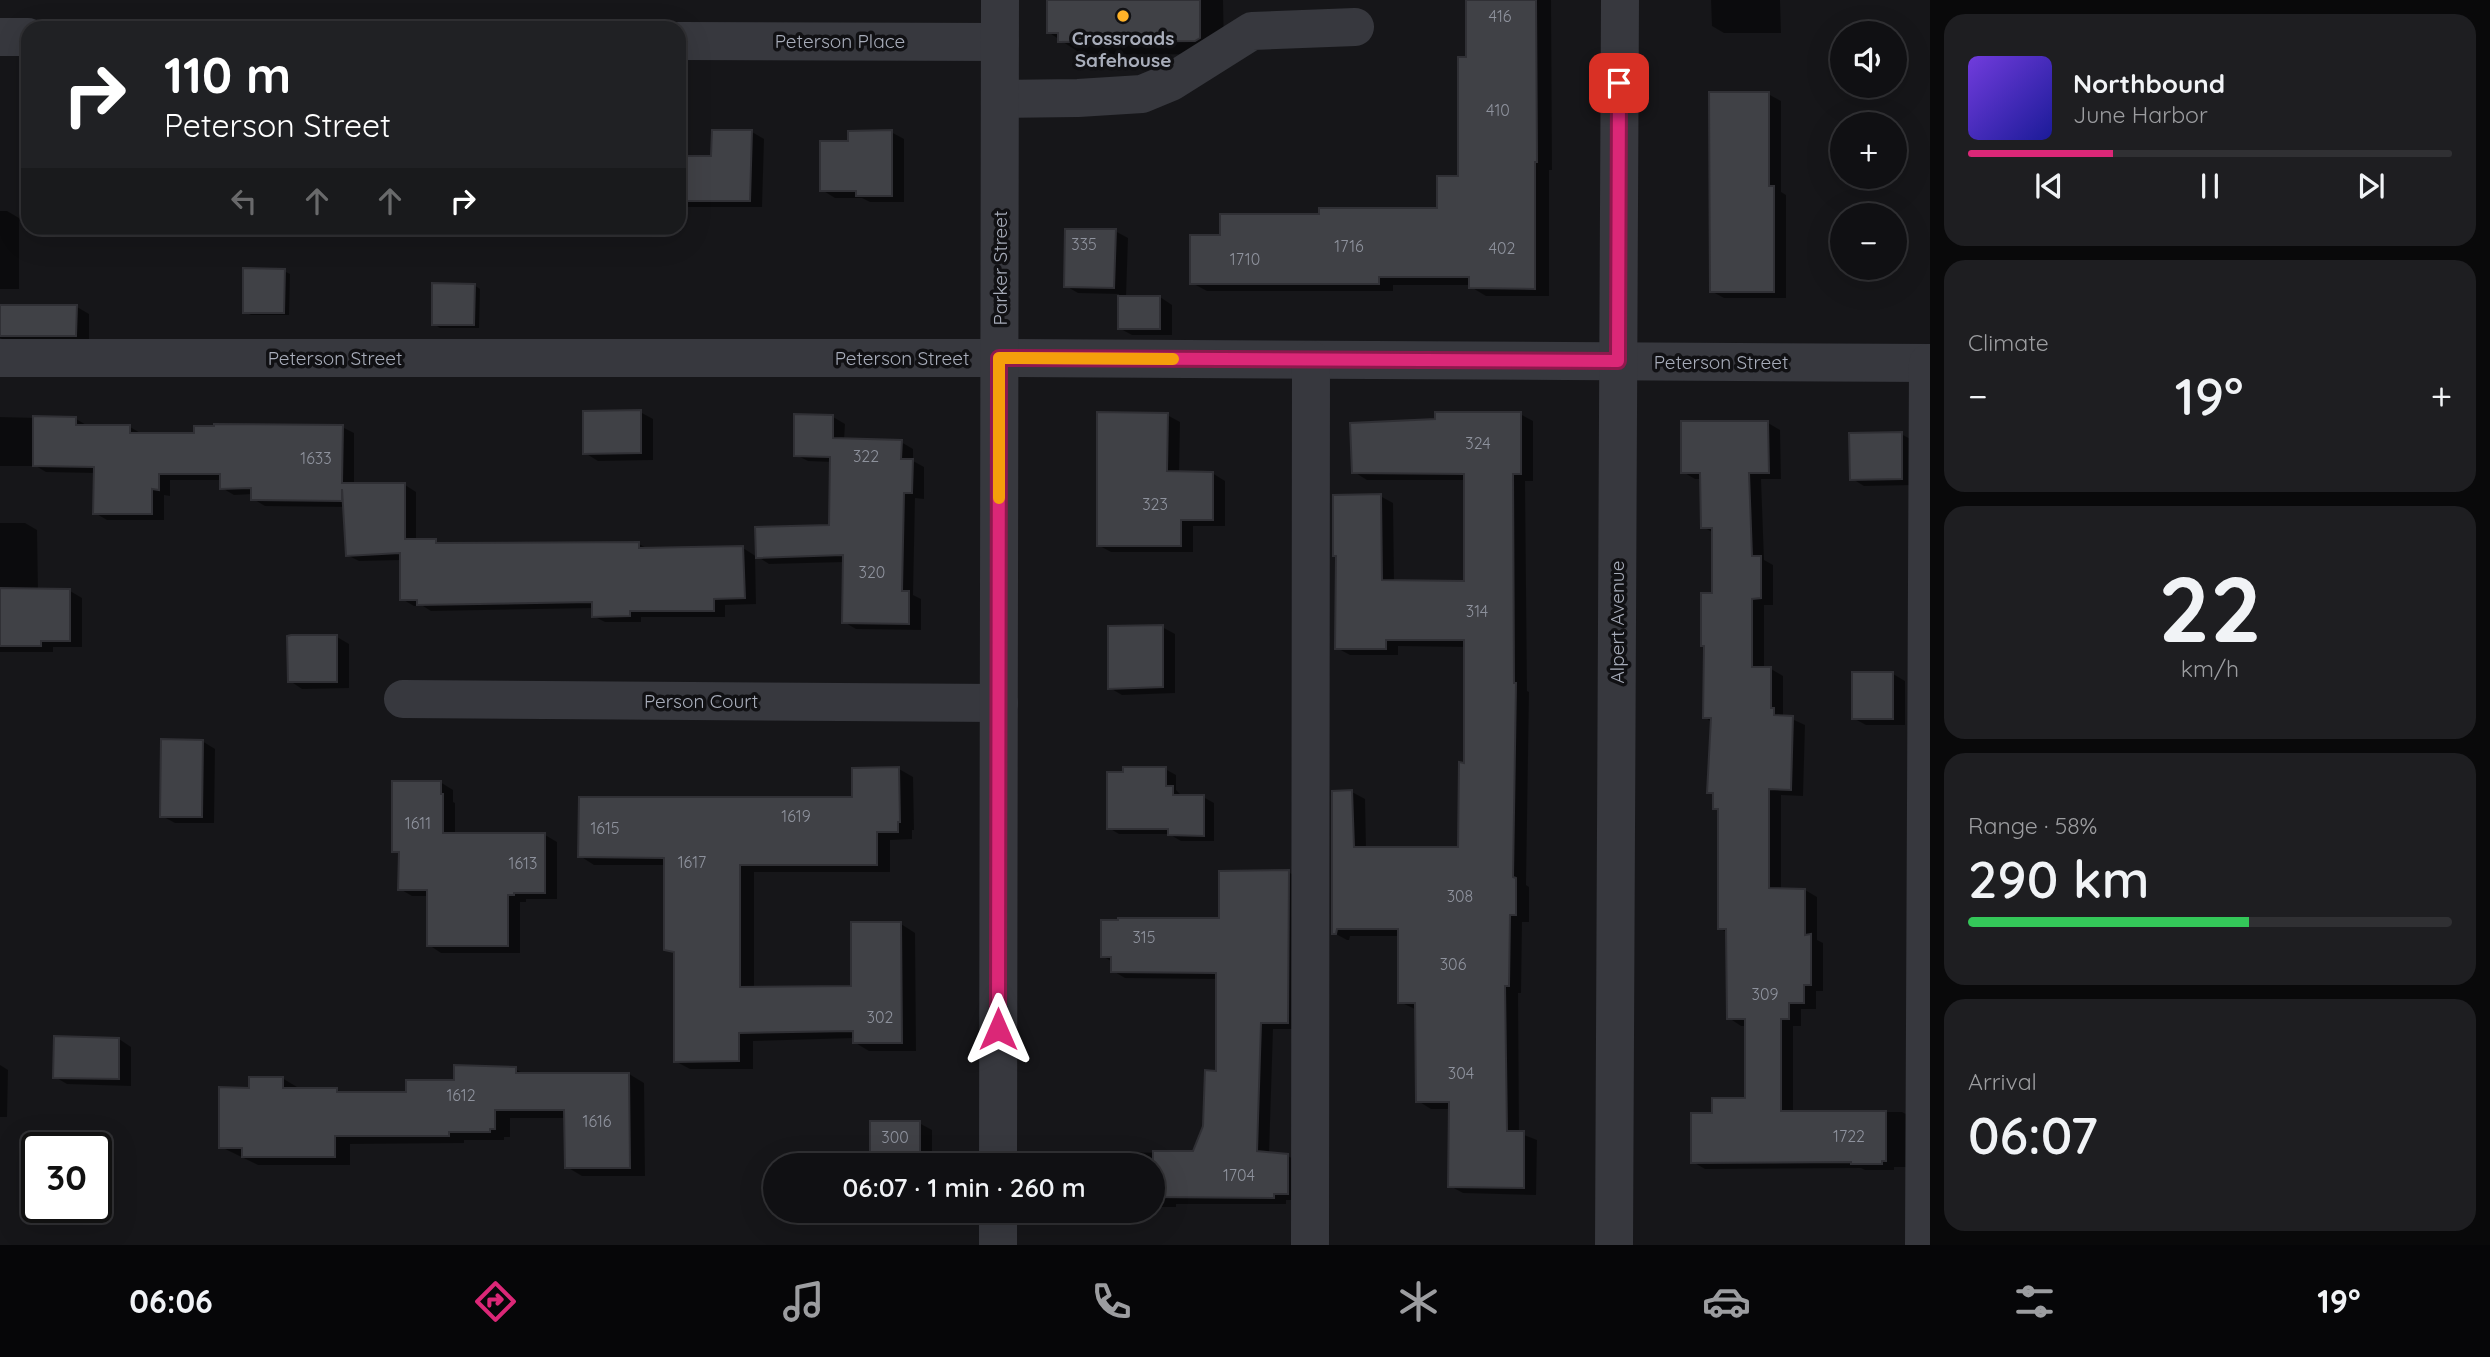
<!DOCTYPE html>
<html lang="en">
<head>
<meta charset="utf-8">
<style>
  body { margin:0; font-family:Quicksand,sans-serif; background:#1e1e21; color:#f1f3f6; height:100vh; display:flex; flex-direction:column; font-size:26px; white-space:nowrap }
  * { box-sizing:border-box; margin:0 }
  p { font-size:23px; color:#9c9da0 }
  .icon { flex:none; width:38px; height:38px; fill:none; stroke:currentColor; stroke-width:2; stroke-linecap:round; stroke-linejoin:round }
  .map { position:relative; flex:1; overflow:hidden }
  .panel { display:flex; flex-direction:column; gap:14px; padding:14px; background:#09090a; width:560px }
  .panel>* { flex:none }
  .guide { position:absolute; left:21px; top:21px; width:665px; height:214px; border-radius:21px; box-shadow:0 7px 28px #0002,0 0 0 2px #303033; background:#202124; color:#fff; overflow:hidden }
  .buttons { position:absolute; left:1830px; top:21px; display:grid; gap:14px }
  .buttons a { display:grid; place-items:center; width:77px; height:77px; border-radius:50%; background:#101013; box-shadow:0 7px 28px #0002,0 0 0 2px #303033; font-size:35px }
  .speed { position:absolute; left:21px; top:1132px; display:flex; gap:14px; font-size:35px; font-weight:700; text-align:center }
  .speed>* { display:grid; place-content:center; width:91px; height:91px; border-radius:50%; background:#101013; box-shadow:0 7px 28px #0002,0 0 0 2px #303033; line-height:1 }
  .speed .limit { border:4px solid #111; border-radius:10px; background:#fff; color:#111 }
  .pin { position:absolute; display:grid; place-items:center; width:60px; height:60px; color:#fff; margin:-30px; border-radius:14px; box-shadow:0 4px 10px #0006 }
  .me { position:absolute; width:77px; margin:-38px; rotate:0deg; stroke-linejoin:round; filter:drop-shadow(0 0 5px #0008) }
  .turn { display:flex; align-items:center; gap:24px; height:147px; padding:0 28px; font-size:32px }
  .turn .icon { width:91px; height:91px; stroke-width:2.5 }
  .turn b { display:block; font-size:49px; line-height:60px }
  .lanes { display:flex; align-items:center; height:66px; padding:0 28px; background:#0003; justify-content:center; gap:35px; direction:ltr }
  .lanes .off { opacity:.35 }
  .big { font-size:52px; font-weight:600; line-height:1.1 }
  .panel .widget { flex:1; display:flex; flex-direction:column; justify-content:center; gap:10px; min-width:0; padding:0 24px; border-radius:21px; background:#1e1e21 }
  .panel .dial { align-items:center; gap:0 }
  .dial b { font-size:91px; line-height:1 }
  .song { display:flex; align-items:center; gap:21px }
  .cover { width:84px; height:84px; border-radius:10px; background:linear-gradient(135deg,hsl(260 70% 55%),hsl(240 70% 35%)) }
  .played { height:7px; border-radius:4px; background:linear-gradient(90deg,#db2777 30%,#303033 30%) }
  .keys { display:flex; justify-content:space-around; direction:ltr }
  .heat { display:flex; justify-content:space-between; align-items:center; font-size:38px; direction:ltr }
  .charge { height:10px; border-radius:5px; background:linear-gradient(90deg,#34c759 58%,#303033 0) }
  .trip { position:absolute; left:763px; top:1153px; width:402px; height:70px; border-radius:35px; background:#101013; box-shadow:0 7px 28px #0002,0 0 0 2px #303033; font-weight:600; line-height:70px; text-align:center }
  .tab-bar { display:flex; height:112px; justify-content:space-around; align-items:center; background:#060608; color:#9c9da0 }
  .tab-bar .icon { width:49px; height:49px }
  .tab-bar .current { color:#db2777 }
  .tab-bar b { font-size:32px; color:#f1f3f6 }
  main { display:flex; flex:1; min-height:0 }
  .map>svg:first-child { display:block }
  .shadow { fill:#0007 }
  .building { fill:#404146; stroke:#303035; stroke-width:2 }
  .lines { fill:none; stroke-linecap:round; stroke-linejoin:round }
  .minor { stroke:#37383e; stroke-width:38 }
  .route-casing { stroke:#8e194d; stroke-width:18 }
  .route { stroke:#db2777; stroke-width:12 }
  .slow { stroke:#f59e0b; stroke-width:12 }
  .poi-dot { fill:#ffb228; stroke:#111114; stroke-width:2.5 }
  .labels { text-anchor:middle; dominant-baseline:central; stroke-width:7; stroke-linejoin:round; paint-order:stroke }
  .number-label { font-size:16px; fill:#8e929d }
  .poi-label { font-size:19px; font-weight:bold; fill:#a8adba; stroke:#111114 }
  .street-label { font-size:19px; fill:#a8adba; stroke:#111114 }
</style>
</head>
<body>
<main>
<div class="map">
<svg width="1930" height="1245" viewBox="0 0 1930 1245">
  <rect width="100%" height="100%" fill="#161619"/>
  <g class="shadow">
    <polygon points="1048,0 1223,0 1224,51 1220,54 1083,55 1048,32"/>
    <polygon points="1467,0 1551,0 1552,170 1549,170 1549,296 1486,296 1471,287 1471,285 1393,285 1393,291 1207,291 1192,283 1221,236 1321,215 1439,210 1460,178 1467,59"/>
    <polygon points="1711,0 1780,0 1781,33 1724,33 1712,26"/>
    <polygon points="1768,94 1781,101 1781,192 1786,195 1786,298 1724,298 1711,291"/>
    <polygon points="752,132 764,139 762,207 679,207 679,158 713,158"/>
    <polygon points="891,132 904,139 904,202 870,202 862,198 835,198 822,190 850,143"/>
    <polygon points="0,211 7,211 19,218 19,289 0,289"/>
    <polygon points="1115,231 1128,238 1126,297 1160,297 1172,305 1172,335 1132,335 1119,328 1119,294 1078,293 1066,286"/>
    <polygon points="284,271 290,274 289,315 251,315 245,312"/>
    <polygon points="474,285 480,289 479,328 440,328 434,324"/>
    <polygon points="0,307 77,307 89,314 89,342 10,343 0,338"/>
    <polygon points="640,412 653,419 653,460 598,461 585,453"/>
    <polygon points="1520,414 1533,421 1533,481 1525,481 1527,691 1529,692 1526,885 1529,887 1529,922 1522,922 1521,993 1518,993 1519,1133 1537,1140 1536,1195 1463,1193 1450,1186 1451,1109 1431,1109 1418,1101 1417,1010 1400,1002 1400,936 1350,936 1349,940 1347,940 1334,933 1352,792 1365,799 1366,848 1460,849 1466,764 1466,647 1398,646 1398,655 1350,655 1337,648 1380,496 1393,503 1394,582 1465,583 1465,480 1367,480 1354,472"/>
    <polygon points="1167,415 1180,422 1179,473 1212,473 1225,481 1225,526 1193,526 1193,552 1111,552 1098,545"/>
    <polygon points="0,417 76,419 88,426 130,427 142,434 196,435 342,427 354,433 354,485 405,485 416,492 416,541 436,541 442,545 639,544 648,549 743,548 757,557 830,527 832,462 808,461 796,455 833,417 845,424 844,440 901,442 913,449 913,461 924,467 924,499 915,498 913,595 921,599 921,630 856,629 844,622 845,562 769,564 755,555 756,604 725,605 725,617 641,617 641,622 605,622 593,616 593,608 431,611 423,606 414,606 402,599 402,560 359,561 347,555 345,507 265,506 253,499 253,494 234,495 222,488 222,480 170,480 170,496 164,495 164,520 107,520 95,513 95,473 46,472 36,466 0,466"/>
    <polygon points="1768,423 1780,430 1781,479 1761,479 1764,560 1773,565 1773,605 1764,605 1764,669 1771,669 1783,676 1783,715 1805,725 1803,796 1781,795 1781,890 1805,890 1817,897 1817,940 1823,943 1823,991 1816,991 1816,1009 1801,1009 1801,1026 1793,1026 1793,1112 1902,1112 1915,1119 1914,1167 1894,1167 1894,1170 1865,1170 1861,1168 1705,1169 1693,1162 1714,1114 1747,1099 1747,1026 1741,1026 1729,1018 1728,933 1719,928 1719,811 1715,808 1715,795 1709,792 1712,722 1704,717 1705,647 1702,645 1714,594 1714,533 1703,527 1702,479 1695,479 1683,472"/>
    <polygon points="1901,434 1914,441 1914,485 1864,486 1851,478"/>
    <polygon points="0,523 25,523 37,530 38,591 70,591 82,598 82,647 53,647 53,652 0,652"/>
    <polygon points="1162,627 1175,634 1175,693 1122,695 1110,688"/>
    <polygon points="337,637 349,644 349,688 302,689 290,681"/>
    <polygon points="1893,674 1905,681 1905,725 1866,725 1853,718"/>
    <polygon points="202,741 215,749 214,823 175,823 162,816"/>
    <polygon points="899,769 913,777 914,830 912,830 912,839 890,840 890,872 754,872 754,989 853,988 901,924 915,933 916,1051 869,1051 854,1042 854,1038 753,1041 753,1069 690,1069 675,1061 675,954 666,949 666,865 594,865 580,856 854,799"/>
    <polygon points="1165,769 1176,775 1176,790 1183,797 1203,797 1214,803 1214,841 1181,841 1169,834 1119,834 1109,828"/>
    <polygon points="440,782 453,790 453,802 455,803 455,835 545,835 557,842 557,899 526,899 526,902 520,902 520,953 441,953 429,945 429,896 412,896 400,889 401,855 394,851"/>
    <polygon points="1288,872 1301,879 1300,1029 1273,1029 1269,1154 1288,1156 1300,1163 1300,1200 1286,1200 1286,1204 1176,1204 1176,1207 1153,1207 1153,1166 1077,1166 1077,1152 1194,1153 1205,1127 1218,1073 1218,979 1125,978 1113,971 1113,962 1102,956 1221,920"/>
    <polygon points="119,1039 131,1047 131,1086 67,1084 55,1077"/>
    <polygon points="0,1065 8,1070 7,1117 0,1117"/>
    <polygon points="515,1069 526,1075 629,1074 644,1083 645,1176 582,1176 567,1167 566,1118 510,1118 510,1137 504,1137 504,1140 464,1140 464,1143 350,1144 350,1165 258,1165 221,1147 251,1089 282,1078 297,1087 297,1090 337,1090 344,1094 407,1094"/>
    <polygon points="919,1123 932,1130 932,1166 846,1166 846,1154 871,1154"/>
  </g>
  <g class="building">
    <polygon points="1047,0 1200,0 1200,38 1195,41 1058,42 1058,33 1047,33"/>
    <polygon points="1466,0 1536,0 1537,162 1535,162 1535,289 1469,288 1469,277 1379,277 1379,284 1190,284 1190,235 1220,235 1220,214 1319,214 1319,208 1437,208 1437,176 1458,176 1458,57 1466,57"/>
    <polygon points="1709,92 1769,92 1769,186 1774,186 1774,292 1710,292"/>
    <polygon points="712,130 752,130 750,201 679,201 679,156 711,156"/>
    <polygon points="892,130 892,196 856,196 856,191 820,191 820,141 848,141 848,131"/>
    <polygon points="1065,229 1116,229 1114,288 1064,287"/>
    <polygon points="243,268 285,269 284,313 243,313"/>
    <polygon points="432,283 475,284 474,325 432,325"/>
    <rect x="1118" y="296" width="42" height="33"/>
    <polygon points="0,305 77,305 76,336 0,336"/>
    <polygon points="641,410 641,453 583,454 583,411"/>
    <polygon points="1097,412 1168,413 1167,471 1213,472 1213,520 1181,520 1181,546 1097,546"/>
    <polygon points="1435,412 1521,412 1521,474 1513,474 1514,683 1516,683 1513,877 1516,878 1516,915 1510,915 1509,986 1505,986 1507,1131 1524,1131 1524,1188 1448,1187 1449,1102 1416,1102 1415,1003 1398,1003 1398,929 1337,929 1336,934 1332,934 1332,791 1352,790 1354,847 1458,847 1459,762 1464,763 1464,640 1386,640 1386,649 1335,649 1336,556 1333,556 1333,495 1381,494 1382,580 1464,581 1464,474 1352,473 1350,423 1435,419"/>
    <polygon points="794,414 833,415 833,438 902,440 901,459 913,459 912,493 904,493 902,591 909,591 909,624 842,623 843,555 756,558 755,527 829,525 830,457 794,456"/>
    <polygon points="33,416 76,417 76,425 130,425 130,433 194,433 194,426 214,426 214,424 343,425 342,483 405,483 405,539 436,539 436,543 639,542 639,548 743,546 745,598 714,599 714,611 630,611 630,616 592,617 592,602 417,605 417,600 400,600 400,553 346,556 342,489 342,501 251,500 251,488 220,489 220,474 159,474 159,490 152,489 152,514 93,514 94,467 33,466"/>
    <polygon points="1681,421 1768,421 1769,473 1749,473 1752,556 1761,556 1761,598 1752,599 1752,667 1771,667 1771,708 1774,708 1774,715 1793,716 1791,790 1769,789 1769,888 1805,889 1805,935 1811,934 1811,985 1804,985 1804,1003 1789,1003 1789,1019 1781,1019 1781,1111 1886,1111 1886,1161 1882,1161 1882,1164 1851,1164 1851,1162 1691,1163 1691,1113 1712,1113 1712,1098 1745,1098 1745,1019 1727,1019 1726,929 1718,929 1718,809 1713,809 1713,793 1707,793 1711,718 1703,718 1704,646 1701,646 1701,593 1712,593 1712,528 1701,528 1700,473 1681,473"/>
    <polygon points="1902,432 1902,479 1850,480 1849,433"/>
    <polygon points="0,588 70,589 70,641 41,641 41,646 0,646"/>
    <polygon points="1163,625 1163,687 1108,689 1108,626"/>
    <polygon points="291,635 337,635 337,682 288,682 287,636"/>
    <rect x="1852" y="672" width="41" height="47"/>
    <polygon points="161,739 203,740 202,817 160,817"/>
    <polygon points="899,767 900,822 898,822 898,832 877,832 877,865 740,865 740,987 851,986 851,922 901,922 902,1043 853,1043 853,1031 739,1033 739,1061 674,1062 674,952 664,950 664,858 578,857 579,797 852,797 852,768"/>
    <polygon points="1123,767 1166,767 1166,786 1173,786 1173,795 1204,795 1204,836 1168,835 1168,829 1107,829 1107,772 1123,772"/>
    <polygon points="392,781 441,781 441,794 443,794 443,833 545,833 545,893 514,893 514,895 508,895 508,946 427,946 427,890 398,890 399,852 392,852"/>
    <polygon points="1289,870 1288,1023 1261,1023 1257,1151 1288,1154 1288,1194 1274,1194 1274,1198 1153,1197 1153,1151 1193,1151 1203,1126 1205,1070 1216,1071 1216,973 1111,972 1111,957 1101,957 1101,920 1118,920 1118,918 1219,918 1219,871"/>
    <polygon points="54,1036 119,1038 119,1079 53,1078"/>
    <polygon points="454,1065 516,1067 516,1073 629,1073 630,1168 565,1168 564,1110 495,1110 495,1129 490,1129 490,1132 449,1132 449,1136 335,1136 335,1157 242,1157 242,1148 219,1148 219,1087 249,1088 249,1077 283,1077 283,1088 337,1088 337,1092 406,1092 406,1080 454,1080"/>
    <rect x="870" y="1121" width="50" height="45"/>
  </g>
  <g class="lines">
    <g class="minor">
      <polyline points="0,37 28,37"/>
      <polyline points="679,41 1000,42"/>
      <polyline points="1000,99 1078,98 1142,94 1171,82 1252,31 1355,27"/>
      <polyline points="0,358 1000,358 1930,363"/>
      <polyline points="403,699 999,703"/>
      <polyline points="998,1166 1000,0"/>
      <polyline points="998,1245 998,1211"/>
      <polyline points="1310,1245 1311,360"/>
      <polyline points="1614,1245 1620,0"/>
      <polyline points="1924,1245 1928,363"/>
    </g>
  </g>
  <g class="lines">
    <g class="route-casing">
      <polyline id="route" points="998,1029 999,358 1618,361 1619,83"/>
    </g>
    <use href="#route" class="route"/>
    <polyline class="slow" points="999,498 999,358 1173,359"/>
  </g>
  <circle class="poi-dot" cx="1123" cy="16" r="7"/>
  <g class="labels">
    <g class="number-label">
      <text x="1500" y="16">416</text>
      <text x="1498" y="110">410</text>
      <text x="1084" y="244">335</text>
      <text x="1349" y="246">1716</text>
      <text x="1502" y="248">402</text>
      <text x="1245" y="259">1710</text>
      <text x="1478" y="443">324</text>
      <text x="866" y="456">322</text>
      <text x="316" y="458">1633</text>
      <text x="1155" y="504">323</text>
      <text x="872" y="572">320</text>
      <text x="1477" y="611">314</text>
      <text x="796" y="816">1619</text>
      <text x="418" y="823">1611</text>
      <text x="605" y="828">1615</text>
      <text x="692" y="862">1617</text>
      <text x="523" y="863">1613</text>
      <text x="1460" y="896">308</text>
      <text x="1144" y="937">315</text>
      <text x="1453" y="964">306</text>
      <text x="1765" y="994">309</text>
      <text x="880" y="1017">302</text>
      <text x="1461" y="1073">304</text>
      <text x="461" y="1095">1612</text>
      <text x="597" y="1121">1616</text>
      <text x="1849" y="1136">1722</text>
      <text x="895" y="1137">300</text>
      <text x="1239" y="1175">1704</text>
    </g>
    <g class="poi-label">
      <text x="1123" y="38">Crossroads<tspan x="1123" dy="22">Safehouse</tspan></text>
    </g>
    <g class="street-label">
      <text x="840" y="41">Peterson Place</text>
      <text transform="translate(1000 268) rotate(-90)">Parker Street</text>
      <text x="335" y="358">Peterson Street</text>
      <text x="902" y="358">Peterson Street</text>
      <text x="1721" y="362">Peterson Street</text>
      <text transform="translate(1617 622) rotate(-90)">Alpert Avenue</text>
      <text x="701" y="701">Person Court</text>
    </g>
  </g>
</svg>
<div class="buttons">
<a><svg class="icon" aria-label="sound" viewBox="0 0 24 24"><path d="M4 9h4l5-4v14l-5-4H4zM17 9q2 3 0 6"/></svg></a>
<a>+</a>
<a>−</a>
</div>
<div class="speed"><div class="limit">30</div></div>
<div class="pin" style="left:1619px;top:83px;background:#d93025"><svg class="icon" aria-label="arrive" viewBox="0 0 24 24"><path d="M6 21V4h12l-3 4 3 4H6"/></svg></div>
<svg class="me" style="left:998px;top:1029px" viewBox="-20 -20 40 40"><path d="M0-17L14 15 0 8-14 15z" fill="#db2777" stroke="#fff" stroke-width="4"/></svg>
<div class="trip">06:07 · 1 min · 260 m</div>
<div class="guide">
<div class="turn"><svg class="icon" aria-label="right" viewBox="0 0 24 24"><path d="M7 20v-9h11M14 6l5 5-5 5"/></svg><div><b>110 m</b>Peterson Street</div></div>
<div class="lanes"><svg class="icon off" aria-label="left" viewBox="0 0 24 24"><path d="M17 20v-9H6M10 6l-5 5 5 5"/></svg><svg class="icon off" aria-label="ahead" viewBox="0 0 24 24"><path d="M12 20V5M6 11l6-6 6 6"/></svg><svg class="icon off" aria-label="ahead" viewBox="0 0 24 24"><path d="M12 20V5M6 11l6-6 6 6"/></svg><svg class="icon" aria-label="right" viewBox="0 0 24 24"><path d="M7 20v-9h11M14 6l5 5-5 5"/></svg></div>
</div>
</div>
<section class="panel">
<div class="widget">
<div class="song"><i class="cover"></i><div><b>Northbound</b><p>June Harbor</p></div></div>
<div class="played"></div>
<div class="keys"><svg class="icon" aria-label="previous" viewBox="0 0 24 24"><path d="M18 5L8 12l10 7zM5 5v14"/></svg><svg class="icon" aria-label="pause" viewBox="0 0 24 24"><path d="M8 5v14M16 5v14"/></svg><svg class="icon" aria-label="next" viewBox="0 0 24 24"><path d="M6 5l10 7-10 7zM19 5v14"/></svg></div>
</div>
<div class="widget"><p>Climate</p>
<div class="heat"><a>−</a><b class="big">19°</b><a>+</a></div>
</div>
<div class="widget dial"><b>22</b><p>km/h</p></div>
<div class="widget"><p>Range · 58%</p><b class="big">290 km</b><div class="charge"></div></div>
<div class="widget"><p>Arrival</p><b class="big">06:07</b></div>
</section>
</main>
<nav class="tab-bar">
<b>06:06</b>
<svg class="icon current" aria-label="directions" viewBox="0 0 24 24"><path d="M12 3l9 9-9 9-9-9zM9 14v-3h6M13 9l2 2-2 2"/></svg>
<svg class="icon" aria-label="music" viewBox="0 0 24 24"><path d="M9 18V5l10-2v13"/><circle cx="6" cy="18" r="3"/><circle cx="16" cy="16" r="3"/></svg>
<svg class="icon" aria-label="phone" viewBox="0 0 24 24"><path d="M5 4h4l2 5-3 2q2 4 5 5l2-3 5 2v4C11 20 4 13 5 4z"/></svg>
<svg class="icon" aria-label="climate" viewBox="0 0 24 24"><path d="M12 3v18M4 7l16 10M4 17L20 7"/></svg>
<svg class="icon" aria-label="car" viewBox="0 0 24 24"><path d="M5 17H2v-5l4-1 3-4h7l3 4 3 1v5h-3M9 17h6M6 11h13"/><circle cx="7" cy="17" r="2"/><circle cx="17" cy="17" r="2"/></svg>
<svg class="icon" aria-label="filters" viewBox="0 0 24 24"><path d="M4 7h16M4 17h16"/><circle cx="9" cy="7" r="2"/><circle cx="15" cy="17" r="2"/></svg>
<b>19°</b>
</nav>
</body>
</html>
